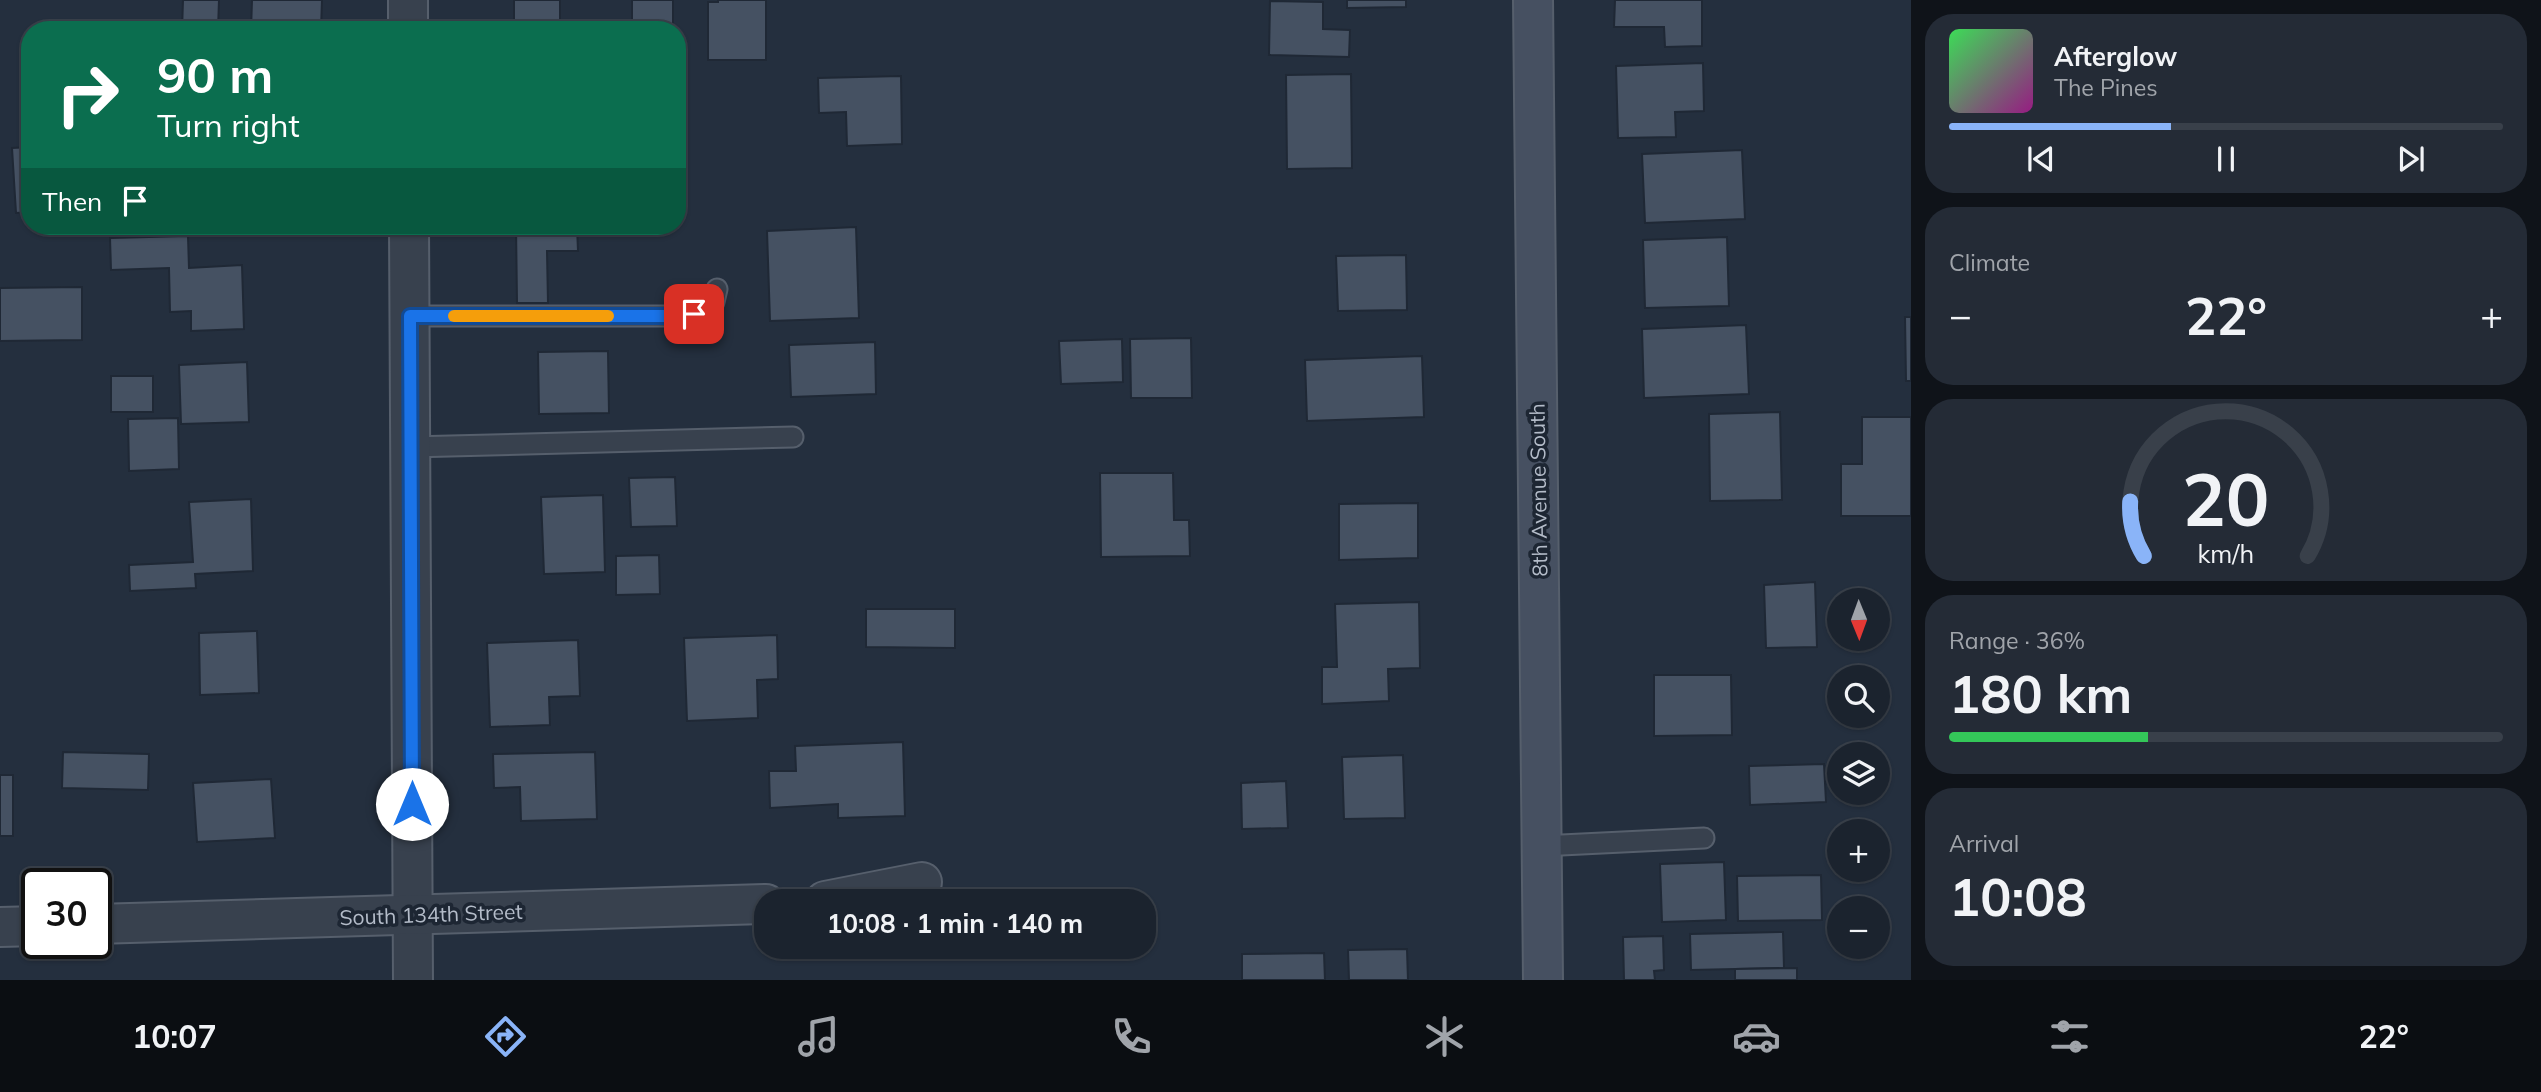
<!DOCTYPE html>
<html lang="en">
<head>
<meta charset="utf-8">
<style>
  body { margin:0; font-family:Mulish,sans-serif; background:#242b36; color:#f1f3f6; height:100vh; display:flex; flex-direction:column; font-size:26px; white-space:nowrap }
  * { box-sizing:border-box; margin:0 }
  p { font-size:23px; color:#a0a4aa }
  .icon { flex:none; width:38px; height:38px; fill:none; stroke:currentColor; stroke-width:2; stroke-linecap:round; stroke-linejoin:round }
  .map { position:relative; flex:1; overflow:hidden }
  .details { display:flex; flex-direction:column; gap:14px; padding:14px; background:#0f1319; width:630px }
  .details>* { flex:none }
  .hud { position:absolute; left:21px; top:21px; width:665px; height:214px; border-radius:28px; box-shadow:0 2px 5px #0004,0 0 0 2px #39404a; background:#0b6e4f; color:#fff; overflow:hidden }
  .needle { width:46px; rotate:179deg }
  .controls { position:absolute; left:1827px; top:588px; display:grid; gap:14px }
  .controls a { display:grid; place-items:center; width:63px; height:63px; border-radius:50%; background:#1b232e; box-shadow:0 2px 5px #0004,0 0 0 2px #39404a; font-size:35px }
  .speed { position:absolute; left:21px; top:868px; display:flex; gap:14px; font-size:35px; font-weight:700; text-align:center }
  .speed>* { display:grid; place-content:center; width:91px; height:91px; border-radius:50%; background:#1b232e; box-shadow:0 2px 5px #0004,0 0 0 2px #39404a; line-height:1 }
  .speed .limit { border:4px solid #111; border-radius:10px; background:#fff; color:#111 }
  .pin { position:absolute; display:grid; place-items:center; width:60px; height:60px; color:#fff; margin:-30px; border-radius:14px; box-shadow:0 4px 10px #0006 }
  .me { position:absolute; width:77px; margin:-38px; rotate:0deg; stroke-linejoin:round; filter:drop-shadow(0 0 5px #0008) }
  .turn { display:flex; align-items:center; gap:24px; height:147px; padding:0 21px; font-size:32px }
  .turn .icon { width:91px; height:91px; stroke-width:2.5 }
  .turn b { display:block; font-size:49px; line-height:60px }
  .then { display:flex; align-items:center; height:66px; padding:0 21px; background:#0003; gap:14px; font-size:26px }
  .big { font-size:52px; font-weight:700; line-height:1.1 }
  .details .widget { flex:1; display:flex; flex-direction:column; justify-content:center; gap:10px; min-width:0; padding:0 24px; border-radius:28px; background:#242b36 }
  .details .dial { align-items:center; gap:0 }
  .dial svg { height:182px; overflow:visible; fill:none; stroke:#39404a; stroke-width:7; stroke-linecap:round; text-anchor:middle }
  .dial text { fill:#f1f3f6; stroke:none }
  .song { display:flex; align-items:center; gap:21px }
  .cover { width:84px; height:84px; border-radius:10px; background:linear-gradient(135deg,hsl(130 70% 55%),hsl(310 70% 35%)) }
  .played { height:7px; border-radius:4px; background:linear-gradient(90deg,#8ab4f8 40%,#39404a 40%) }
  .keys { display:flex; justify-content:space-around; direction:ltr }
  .heat { display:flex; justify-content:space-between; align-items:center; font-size:38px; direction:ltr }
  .charge { height:10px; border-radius:5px; background:linear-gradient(90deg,#34c759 36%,#39404a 0) }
  .trip { position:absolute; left:754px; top:889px; width:402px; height:70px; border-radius:28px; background:#1b232e; box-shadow:0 2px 5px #0004,0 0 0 2px #39404a; font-weight:700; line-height:70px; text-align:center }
  .tabs { display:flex; height:112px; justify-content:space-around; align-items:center; background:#0b0e12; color:#a0a4aa }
  .tabs .icon { width:49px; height:49px }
  .tabs .active { color:#8ab4f8 }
  .tabs b { font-size:32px; color:#f1f3f6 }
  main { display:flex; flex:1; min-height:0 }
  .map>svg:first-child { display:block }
  .building { fill:#455162; stroke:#1f2835; stroke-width:2 }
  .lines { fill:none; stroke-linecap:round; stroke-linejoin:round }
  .lane-casing { stroke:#565f6c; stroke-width:23 }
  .street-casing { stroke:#565f6c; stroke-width:42 }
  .secondary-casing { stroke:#565f6c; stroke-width:42 }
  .lane { stroke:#38414e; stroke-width:19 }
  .street { stroke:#38414e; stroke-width:38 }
  .secondary { stroke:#465061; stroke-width:38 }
  .route-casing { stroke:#114b97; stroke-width:18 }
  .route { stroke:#1a73e8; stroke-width:12 }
  .slow { stroke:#f59e0b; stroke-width:12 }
  .labels { text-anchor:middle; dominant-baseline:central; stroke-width:7; stroke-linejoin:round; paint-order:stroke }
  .street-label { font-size:21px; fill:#b4bcc9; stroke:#1d2633 }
</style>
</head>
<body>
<main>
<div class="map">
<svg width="1911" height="980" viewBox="0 0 1911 980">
  <rect width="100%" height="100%" fill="#242f3e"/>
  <g class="building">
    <polygon points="183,0 219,0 218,30 182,30"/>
    <polygon points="252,0 322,0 321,30 251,30"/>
    <rect x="514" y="0" width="46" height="21"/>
    <rect x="632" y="0" width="41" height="30"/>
    <polygon points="718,0 766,0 766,60 708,60 708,2 718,2"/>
    <polygon points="1347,0 1406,0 1406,7 1347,8"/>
    <polygon points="1615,0 1702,0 1702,46 1665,47 1664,27 1614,27"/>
    <polygon points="1270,1 1323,2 1323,29 1350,30 1349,57 1269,55"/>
    <polygon points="1703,63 1704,111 1675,112 1676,137 1618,138 1616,66"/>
    <polygon points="1351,74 1352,168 1287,169 1286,75"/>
    <polygon points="901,76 902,144 847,146 846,112 819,113 818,78"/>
    <polygon points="30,147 30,212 16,213 12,148"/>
    <polygon points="1742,150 1745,219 1645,223 1642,154"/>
    <polygon points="516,226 577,226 578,251 547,251 548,303 517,303"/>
    <polygon points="856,227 859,318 770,321 767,231"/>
    <polygon points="188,236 189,268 242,265 244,329 191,331 191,311 170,312 169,268 111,270 110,238"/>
    <polygon points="1727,237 1729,306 1645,308 1643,240"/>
    <polygon points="1406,255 1407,310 1338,311 1336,256"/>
    <polygon points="82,287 82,340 0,341 0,288"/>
    <polygon points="1905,317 1911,317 1911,381 1906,381"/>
    <polygon points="1746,325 1749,394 1644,398 1642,329"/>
    <polygon points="1191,338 1192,398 1131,398 1130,339"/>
    <polygon points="1122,339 1123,382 1061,384 1059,341"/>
    <polygon points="875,342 876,394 791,397 789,345"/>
    <polygon points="608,351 609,413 539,414 538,352"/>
    <polygon points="1422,356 1424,417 1307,421 1305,360"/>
    <polygon points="247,362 249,422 181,424 179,365"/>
    <rect x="111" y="376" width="42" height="36"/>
    <polygon points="1780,412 1782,500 1710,501 1709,414"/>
    <polygon points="1862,417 1911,417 1911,516 1841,516 1841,464 1862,464"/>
    <polygon points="178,418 179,469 129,471 128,419"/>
    <polygon points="1100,473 1173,473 1174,520 1189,520 1190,556 1101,557"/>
    <polygon points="675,477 677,526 631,527 629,478"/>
    <polygon points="603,495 605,572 544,574 541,497"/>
    <polygon points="251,499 253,571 195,574 196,588 130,591 129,565 193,562 189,502"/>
    <polygon points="1418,503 1418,558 1339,560 1339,504"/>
    <polygon points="659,555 660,594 616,595 616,556"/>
    <polygon points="1815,582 1817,647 1766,648 1764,585"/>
    <polygon points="1419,602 1420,668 1388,669 1389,701 1322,704 1322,667 1337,667 1335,604"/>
    <polygon points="866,609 955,609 955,648 866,647"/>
    <polygon points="257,631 259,693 200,695 199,633"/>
    <polygon points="777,635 778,679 757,680 758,718 687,721 684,638"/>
    <polygon points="578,640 580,696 549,697 550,725 490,727 487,643"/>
    <polygon points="1654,675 1731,675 1732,735 1654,736"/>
    <polygon points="903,742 905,816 838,818 838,804 770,808 769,771 796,771 795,746"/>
    <polygon points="63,752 149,754 148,790 62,788"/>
    <polygon points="595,752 597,819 521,821 520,787 494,788 493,754"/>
    <polygon points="1403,755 1405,818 1344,819 1342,757"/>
    <polygon points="1824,764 1826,802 1750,805 1749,766"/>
    <rect x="0" y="775" width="13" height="61"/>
    <polygon points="271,779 275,838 197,842 193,783"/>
    <polygon points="1286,781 1288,828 1242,829 1241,783"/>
    <polygon points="1724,862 1726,920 1662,922 1660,864"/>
    <polygon points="1821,875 1822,920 1738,921 1737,876"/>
    <polygon points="1783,932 1784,968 1691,970 1690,934"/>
    <polygon points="1663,936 1664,970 1654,971 1655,980 1624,980 1623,937"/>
    <polygon points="1407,949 1408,980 1349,980 1348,950"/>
    <polygon points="1324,953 1325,980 1242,980 1242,954"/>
    <polygon points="1797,968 1797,980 1735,980 1735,969"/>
  </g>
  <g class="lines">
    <g class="lane-casing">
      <g id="lane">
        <polyline points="410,316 672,316 694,314 714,302 717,289"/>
        <polyline points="410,447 793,437"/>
        <polyline points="1541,846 1704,838"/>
      </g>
    </g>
    <g class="street-casing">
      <g id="street">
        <polyline points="408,0 408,30"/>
        <polyline points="409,226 413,980"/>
        <polyline points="825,901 922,882"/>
        <polyline points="96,924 766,904"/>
        <polyline points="0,927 37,926"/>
      </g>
    </g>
    <g class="secondary-casing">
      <polyline id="secondary" points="1533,0 1543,980"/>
    </g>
    <use href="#lane" class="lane"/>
    <use href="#street" class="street"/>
    <use href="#secondary" class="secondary"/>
  </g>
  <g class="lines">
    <g class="route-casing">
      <polyline id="route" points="412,804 410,316 672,316 694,314"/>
    </g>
    <use href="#route" class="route"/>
    <polyline class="slow" points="454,316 608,316"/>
  </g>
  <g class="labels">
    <g class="street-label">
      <text transform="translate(1538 490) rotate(-91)">8th Avenue South</text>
      <text transform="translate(431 914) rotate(-2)">South 134th Street</text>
    </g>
  </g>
</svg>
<div class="controls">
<a><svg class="needle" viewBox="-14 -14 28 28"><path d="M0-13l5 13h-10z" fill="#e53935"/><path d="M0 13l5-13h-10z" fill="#a0a4aa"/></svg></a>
<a><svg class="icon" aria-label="search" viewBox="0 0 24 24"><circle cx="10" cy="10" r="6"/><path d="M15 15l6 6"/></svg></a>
<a><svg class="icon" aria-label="layers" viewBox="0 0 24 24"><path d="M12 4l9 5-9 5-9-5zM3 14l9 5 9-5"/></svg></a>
<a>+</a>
<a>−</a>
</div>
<div class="speed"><div class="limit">30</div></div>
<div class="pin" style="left:694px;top:314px;background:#d93025"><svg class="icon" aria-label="arrive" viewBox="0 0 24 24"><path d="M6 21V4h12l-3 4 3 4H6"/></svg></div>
<svg class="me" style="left:412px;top:804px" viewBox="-20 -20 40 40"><circle r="19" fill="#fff"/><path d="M0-13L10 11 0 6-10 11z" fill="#1a73e8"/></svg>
<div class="trip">10:08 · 1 min · 140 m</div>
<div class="hud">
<div class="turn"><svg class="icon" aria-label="right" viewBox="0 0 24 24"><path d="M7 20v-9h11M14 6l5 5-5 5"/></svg><div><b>90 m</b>Turn right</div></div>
<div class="then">Then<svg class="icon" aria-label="arrive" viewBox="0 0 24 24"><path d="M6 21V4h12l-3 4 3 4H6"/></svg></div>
</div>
</div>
<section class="details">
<div class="widget">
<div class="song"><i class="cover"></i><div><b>Afterglow</b><p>The Pines</p></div></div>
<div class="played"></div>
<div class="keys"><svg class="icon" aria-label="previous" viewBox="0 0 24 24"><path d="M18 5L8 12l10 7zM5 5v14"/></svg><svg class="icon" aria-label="pause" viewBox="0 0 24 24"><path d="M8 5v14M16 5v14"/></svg><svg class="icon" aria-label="next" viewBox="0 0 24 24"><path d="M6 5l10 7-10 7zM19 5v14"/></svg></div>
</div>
<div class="widget"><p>Climate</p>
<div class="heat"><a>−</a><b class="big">22°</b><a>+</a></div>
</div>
<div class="widget dial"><svg viewBox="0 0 100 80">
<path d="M14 69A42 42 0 1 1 86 69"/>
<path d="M14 69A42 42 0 0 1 8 45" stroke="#8ab4f8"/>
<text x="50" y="56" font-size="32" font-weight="700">20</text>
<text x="50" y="72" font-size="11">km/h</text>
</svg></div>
<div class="widget"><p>Range · 36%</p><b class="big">180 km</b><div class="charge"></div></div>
<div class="widget"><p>Arrival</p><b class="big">10:08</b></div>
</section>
</main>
<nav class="tabs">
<b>10:07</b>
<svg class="icon active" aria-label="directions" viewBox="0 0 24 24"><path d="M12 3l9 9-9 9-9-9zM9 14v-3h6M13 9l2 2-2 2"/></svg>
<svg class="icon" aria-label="music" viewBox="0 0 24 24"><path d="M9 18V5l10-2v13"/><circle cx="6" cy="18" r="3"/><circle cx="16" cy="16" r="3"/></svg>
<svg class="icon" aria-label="phone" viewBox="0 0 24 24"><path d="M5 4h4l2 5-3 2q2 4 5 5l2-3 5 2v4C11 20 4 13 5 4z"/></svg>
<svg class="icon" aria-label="climate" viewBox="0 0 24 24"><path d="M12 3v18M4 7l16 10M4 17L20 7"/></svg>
<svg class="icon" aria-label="car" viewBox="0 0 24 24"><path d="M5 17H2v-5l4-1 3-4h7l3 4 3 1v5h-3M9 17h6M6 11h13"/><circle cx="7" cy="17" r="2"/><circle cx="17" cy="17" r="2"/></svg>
<svg class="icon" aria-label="filters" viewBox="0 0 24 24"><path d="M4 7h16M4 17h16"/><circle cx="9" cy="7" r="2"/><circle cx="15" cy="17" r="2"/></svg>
<b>22°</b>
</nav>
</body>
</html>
